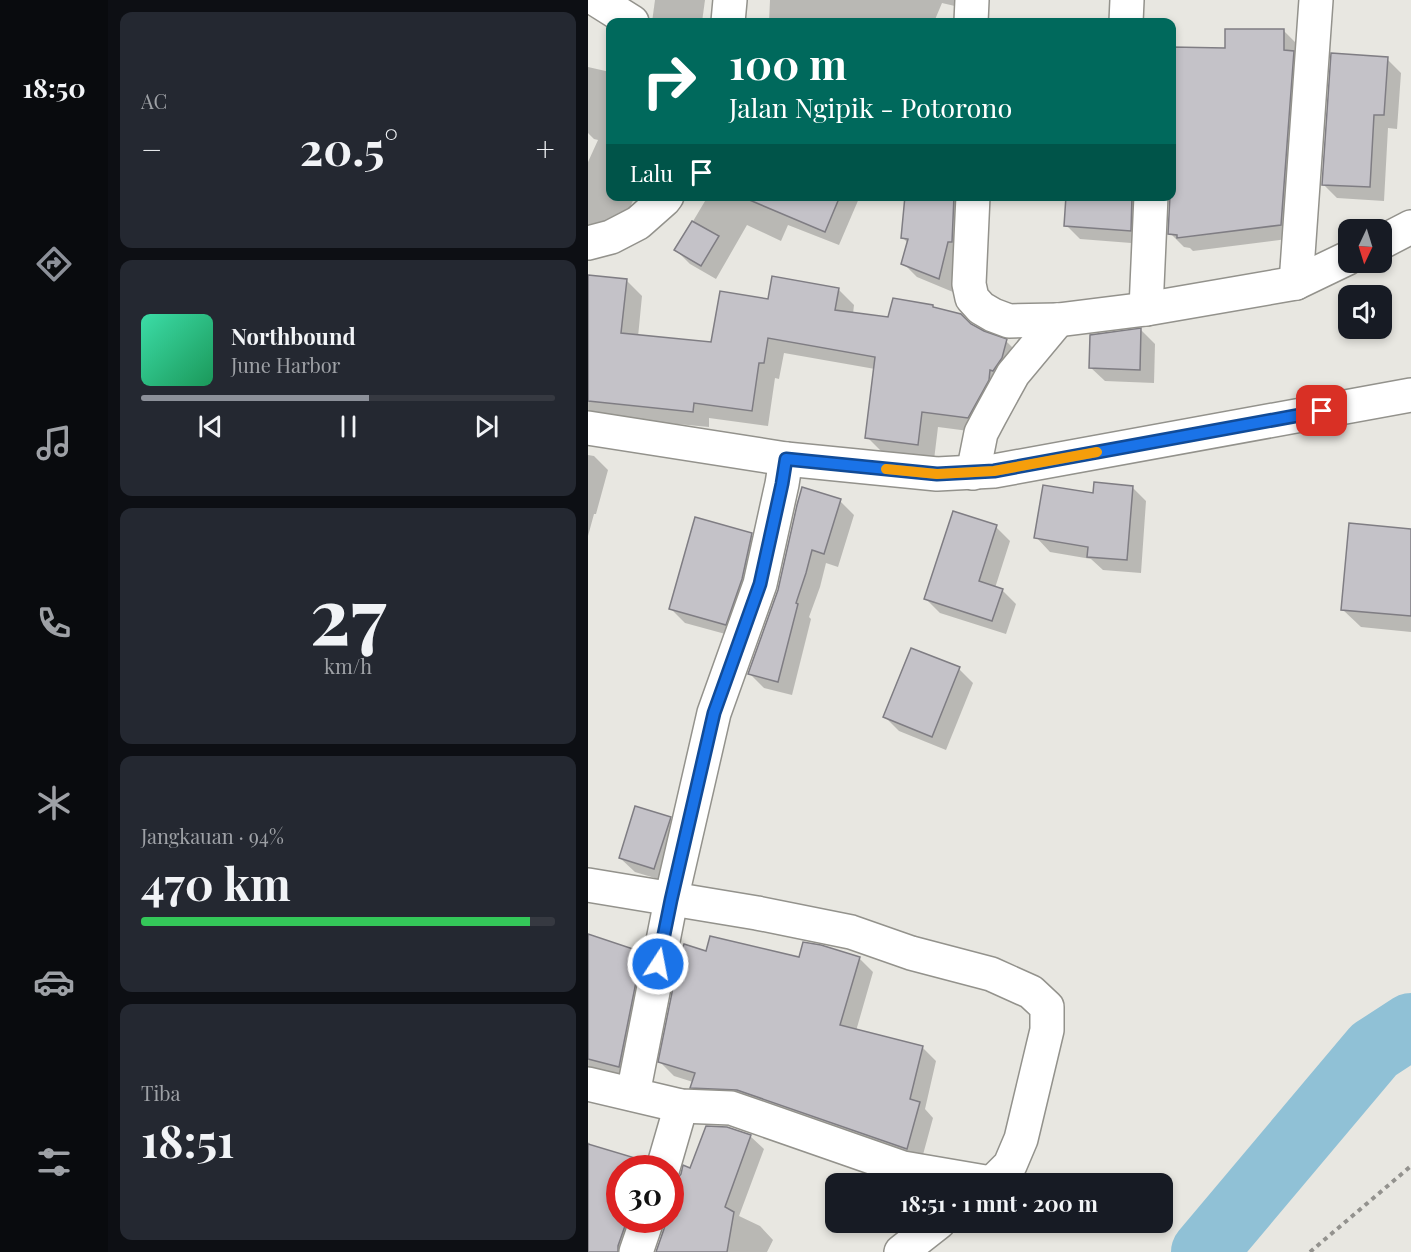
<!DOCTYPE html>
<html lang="id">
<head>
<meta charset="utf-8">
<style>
  body { margin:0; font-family:"Playfair Display",serif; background:#242831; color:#f1f3f6; height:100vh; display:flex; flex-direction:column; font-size:22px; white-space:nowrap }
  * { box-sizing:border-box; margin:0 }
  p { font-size:20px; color:#9ea1a6 }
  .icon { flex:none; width:33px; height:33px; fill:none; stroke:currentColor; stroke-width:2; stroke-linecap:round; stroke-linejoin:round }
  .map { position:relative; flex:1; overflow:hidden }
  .drawer { display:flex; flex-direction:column; gap:12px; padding:12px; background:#0d0f14; width:480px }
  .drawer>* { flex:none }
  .banner { position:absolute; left:18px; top:18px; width:570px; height:183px; border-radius:12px; box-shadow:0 3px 9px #0003; background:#00695c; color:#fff; overflow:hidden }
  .needle { width:39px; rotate:184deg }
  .tools { position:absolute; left:750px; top:219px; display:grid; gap:12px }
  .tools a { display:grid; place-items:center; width:54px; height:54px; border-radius:12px; background:#171b24; box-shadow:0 3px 9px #0003; font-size:30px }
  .speed { position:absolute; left:18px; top:1155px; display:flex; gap:12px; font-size:30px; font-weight:700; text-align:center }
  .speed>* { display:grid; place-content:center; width:78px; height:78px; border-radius:50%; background:#171b24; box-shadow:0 3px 9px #0003; line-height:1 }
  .speed .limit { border:9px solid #d22; background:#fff; color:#111 }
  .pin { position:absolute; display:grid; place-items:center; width:51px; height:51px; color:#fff; margin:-26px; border-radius:12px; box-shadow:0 3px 9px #0006 }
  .me { position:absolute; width:66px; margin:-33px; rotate:11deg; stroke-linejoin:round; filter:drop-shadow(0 0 4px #0008) }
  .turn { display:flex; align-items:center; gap:21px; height:126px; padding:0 24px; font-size:27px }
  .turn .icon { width:78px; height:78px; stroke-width:2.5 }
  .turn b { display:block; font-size:42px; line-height:51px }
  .then { display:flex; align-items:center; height:57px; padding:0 24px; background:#0003; gap:12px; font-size:22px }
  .big { font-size:45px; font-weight:700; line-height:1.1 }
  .drawer .tile { flex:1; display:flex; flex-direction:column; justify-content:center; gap:9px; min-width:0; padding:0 21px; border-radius:12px; background:#242831 }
  .drawer .dial { align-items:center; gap:0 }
  .dial b { font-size:78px; line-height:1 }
  .song { display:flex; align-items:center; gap:18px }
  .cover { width:72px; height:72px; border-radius:9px; background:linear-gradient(135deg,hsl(160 70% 55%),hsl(150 70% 35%)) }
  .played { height:6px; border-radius:3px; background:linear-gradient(90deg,#8c9099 55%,#363941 55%) }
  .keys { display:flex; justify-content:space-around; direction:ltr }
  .heat { display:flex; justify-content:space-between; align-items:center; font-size:33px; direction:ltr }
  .charge { height:9px; border-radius:4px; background:linear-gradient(90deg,#34c759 94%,#363941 0) }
  .trip { position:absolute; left:237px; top:1173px; width:348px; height:60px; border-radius:12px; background:#171b24; box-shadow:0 3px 9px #0003; font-weight:700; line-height:60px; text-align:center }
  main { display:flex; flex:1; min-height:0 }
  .tabs { display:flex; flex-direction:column; width:108px; justify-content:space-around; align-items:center; background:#090b0e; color:#9ea1a6 }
  .tabs .icon { width:42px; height:42px }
  .tabs .current { color:#8c9099 }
  .tabs b { font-size:27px; color:#f1f3f6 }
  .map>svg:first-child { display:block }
  .shadow { fill:#0003 }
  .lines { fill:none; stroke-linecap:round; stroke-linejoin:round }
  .river { stroke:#90c1d6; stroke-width:66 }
  .building { fill:#c4c2c8; stroke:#7f7d83; stroke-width:1.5 }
  .minor-casing { stroke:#93928c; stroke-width:36 }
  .tertiary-casing { stroke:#93928c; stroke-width:36 }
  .path { stroke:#93928e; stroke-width:4; stroke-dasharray:4.5 4.5; stroke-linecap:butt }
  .minor { stroke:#fff; stroke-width:33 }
  .tertiary { stroke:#fff; stroke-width:33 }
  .route-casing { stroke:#114b97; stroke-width:15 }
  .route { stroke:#1a73e8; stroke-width:10 }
  .slow { stroke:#f59e0b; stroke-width:10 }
</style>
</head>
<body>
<main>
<nav class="tabs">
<b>18:50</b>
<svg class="icon current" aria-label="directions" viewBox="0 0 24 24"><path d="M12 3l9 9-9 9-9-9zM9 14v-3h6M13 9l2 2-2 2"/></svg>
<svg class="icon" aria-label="music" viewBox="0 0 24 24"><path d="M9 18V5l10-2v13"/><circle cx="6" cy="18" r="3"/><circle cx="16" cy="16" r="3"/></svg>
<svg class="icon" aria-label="phone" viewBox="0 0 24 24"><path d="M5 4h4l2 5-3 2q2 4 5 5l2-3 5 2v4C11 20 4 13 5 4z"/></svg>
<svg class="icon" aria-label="climate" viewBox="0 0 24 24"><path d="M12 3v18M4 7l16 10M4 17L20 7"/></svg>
<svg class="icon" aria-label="car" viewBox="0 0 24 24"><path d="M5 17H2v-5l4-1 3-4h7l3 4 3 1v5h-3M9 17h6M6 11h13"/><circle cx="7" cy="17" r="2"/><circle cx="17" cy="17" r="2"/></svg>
<svg class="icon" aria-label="filters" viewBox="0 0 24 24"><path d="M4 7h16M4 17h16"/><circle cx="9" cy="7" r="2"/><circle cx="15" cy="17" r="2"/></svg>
</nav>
<section class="drawer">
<div class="tile"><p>AC</p>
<div class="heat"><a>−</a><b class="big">20.5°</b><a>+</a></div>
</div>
<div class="tile">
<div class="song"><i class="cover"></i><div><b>Northbound</b><p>June Harbor</p></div></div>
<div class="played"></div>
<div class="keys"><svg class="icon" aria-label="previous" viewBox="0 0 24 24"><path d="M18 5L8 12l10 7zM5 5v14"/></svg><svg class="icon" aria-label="pause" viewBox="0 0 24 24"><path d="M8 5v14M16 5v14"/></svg><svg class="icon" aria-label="next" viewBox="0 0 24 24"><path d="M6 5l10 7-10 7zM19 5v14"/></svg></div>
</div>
<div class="tile dial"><b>27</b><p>km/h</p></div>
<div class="tile"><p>Jangkauan · 94%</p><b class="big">470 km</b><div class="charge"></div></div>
<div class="tile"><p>Tiba</p><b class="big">18:51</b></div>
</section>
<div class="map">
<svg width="823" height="1252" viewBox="0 0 823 1252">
  <rect width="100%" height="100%" fill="#e8e7e1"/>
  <g class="shadow">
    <polygon points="67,0 117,0 114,22 64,22"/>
    <polygon points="182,0 372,0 371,7 354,3 346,22 181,22"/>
    <polygon points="695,30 709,44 707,238 605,251 602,248 596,247 582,233 583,197 584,48 639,50"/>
    <polygon points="799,59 813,73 809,129 800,128 796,201 749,198 735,184"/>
    <polygon points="0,67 22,72 22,196 47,196 31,233 0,238 0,162 10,140 6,139 0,133"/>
    <polygon points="120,196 272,196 251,245 200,225 193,241 159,225 128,279 102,264 88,250"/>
    <polygon points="318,196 373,196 374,255 365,292 329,277 315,263 320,243 315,238"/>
    <polygon points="480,196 564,196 556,244 492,239 478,225"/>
    <polygon points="0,276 38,280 54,296 50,337 124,344 181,301 250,289 266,305 265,314 302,318 345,306 347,309 418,341 434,357 396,433 350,427 346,460 295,453 279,437 287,369 196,353 191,379 187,378 180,426 121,418 121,427 4,416 0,412"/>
    <polygon points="553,330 567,344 566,383 517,381 502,367"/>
    <polygon points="0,455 6,456 20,470 8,514 6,514 0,536"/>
    <polygon points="544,487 558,501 553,573 515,570 503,559 462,552 448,537 506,495"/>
    <polygon points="252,501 266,515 250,567 238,563 232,587 221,617 223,619 204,695 176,688 162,674 191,591"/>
    <polygon points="408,527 422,541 407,588 414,590 428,604 418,634 352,613 338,599"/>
    <polygon points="823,530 823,632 773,627 754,609"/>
    <polygon points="163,535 177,549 152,638 97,623 83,609"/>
    <polygon points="324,650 371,669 385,683 358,750 311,731 297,717"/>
    <polygon points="82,818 96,832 80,882 47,872 32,858"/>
    <polygon points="0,935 53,954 67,968 45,1080 0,1086"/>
    <polygon points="118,952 212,959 271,958 285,972 268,1031 334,1047 348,1061 337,1109 345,1118 333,1162 118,1101 104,1087 105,1082 86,1076 72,1062"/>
    <polygon points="162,1136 176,1149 151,1216 172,1226 185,1240 179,1252 69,1252 78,1226 79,1220 82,1220 103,1170"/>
    <polygon points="0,1142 4,1146 57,1163 63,1168 32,1168 32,1220 59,1220 46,1252 0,1252"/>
  </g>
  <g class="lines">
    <polyline class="river" points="616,1252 786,1050 823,1026"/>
  </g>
  <g class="building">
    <polygon points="637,29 696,29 696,50 706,51 693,225 589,238 589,235 580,234 582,196 584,196 584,47 637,48"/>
    <polygon points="743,53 800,57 796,115 786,115 782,187 734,185"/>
    <polygon points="152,196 252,196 237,232"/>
    <polygon points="317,196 366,196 364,242 360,242 351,279 313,264 320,239 313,238"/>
    <polygon points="478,196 544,196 543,231 476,226"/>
    <polygon points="104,221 131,236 113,266 86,250"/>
    <polygon points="0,275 39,279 33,333 123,342 132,291 180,299 184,276 251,288 247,310 300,317 305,298 345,305 345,307 373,314 383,324 396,331 419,339 414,358 405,371 402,370 401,380 380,418 334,412 330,445 277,438 287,357 180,338 176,363 171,363 164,411 106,403 105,412 0,401"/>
    <polygon points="553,328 552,370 501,368 502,335"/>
    <polygon points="506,482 545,486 539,560 499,557 500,547 446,538 455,485 505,493"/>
    <polygon points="214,487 253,499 236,554 224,550 218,573 208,603 210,604 190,682 160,674 190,590 209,505"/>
    <polygon points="365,511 409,525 391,581 415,589 404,621 336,599"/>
    <polygon points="107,517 164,533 154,579 138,625 81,609"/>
    <polygon points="761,523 823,529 823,616 753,610"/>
    <polygon points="323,648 372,667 344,737 295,717"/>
    <polygon points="47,806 83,817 66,869 31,858"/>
    <polygon points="0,934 54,952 31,1067 0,1059"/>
    <polygon points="122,936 211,957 215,942 233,945 272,957 252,1025 335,1046 322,1099 332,1102 319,1149 149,1090 102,1088 107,1073 70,1062 90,963 96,944 118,951"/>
    <polygon points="118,1126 139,1127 163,1135 137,1207 146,1212 139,1252 68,1252 77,1226 77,1220 82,1220 82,1185 88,1181 93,1174 95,1165 102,1168"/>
    <polygon points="0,1144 57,1161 57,1168 32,1168 32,1220 39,1220 30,1246 30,1252 0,1252"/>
  </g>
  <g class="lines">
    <g class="minor-casing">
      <g id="minor">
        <polyline points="9,0 44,22"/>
        <polyline points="140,22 142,0"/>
        <polyline points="383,22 384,0"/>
        <polyline points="538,22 539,0"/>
        <polyline points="385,196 381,284 384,298 393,308 405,315 421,321 470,320 558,309 708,283 760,258"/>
        <polyline points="794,242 823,227"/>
        <polyline points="0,243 23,237 50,223 76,200 79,196"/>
        <polyline points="708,283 728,0"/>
        <polyline points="558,309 563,196"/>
        <polyline points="385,473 393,433 402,416 425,374 470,320"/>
        <polyline points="0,885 169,913 263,932 323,953 403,974 443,992 459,1007 459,1030 433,1139 422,1165 403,1184"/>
        <polyline points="0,1084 93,1106 143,1108 315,1168 403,1183"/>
        <polyline points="45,1094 83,900 126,713 172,584 194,484 198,459"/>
        <polyline points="75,1168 93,1106"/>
        <polyline points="48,1252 59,1220"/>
        <polyline points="313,1252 351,1222"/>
      </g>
    </g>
    <g class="tertiary-casing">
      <polyline id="tertiary" points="0,428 198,459 349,474 406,471 823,395"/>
    </g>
    <polyline class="path" points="722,1252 823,1166"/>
    <use href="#minor" class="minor"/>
    <use href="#tertiary" class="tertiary"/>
  </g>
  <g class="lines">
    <g class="route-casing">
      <polyline id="route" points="70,964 83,900 126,713 172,584 194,484 198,459 349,474 406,471 734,411"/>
    </g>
    <use href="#route" class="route"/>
    <polyline class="slow" points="298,469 349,474 406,471 509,452"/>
  </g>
</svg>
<div class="tools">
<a><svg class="needle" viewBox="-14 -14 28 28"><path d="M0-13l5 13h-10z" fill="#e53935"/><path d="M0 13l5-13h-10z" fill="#9ea1a6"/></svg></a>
<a><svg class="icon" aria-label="sound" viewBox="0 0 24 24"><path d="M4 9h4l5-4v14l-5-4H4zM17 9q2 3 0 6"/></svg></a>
</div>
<div class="speed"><div class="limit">30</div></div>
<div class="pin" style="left:734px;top:411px;background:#d93025"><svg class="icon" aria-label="arrive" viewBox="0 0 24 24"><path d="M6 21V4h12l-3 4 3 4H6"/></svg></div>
<svg class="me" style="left:70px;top:964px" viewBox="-20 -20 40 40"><circle r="17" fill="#1a73e8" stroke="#fff" stroke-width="3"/><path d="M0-11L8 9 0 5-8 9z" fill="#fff"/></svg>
<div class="trip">18:51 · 1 mnt · 200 m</div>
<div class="banner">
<div class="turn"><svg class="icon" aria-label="right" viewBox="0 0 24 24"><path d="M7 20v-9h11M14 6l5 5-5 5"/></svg><div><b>100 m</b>Jalan Ngipik - Potorono</div></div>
<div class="then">Lalu<svg class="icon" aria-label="arrive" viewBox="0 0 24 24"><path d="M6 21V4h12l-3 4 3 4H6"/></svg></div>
</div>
</div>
</main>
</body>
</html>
